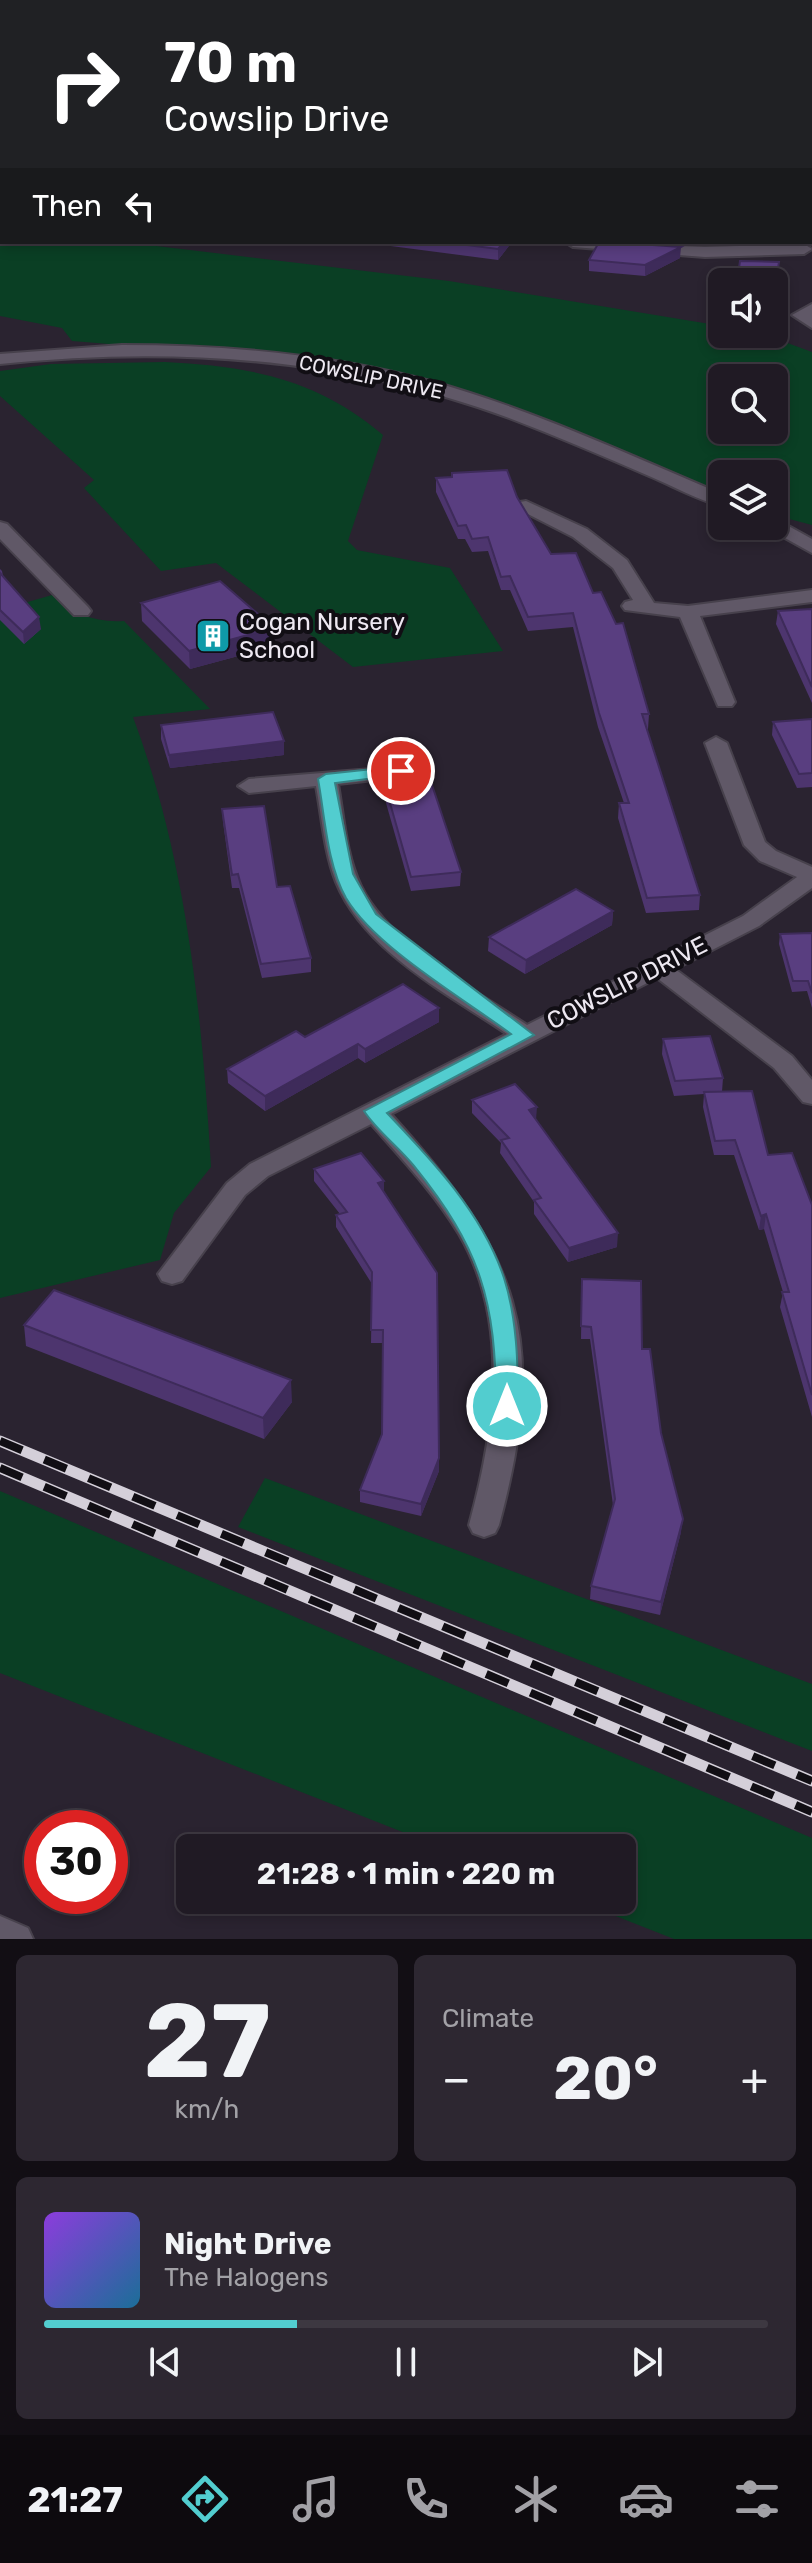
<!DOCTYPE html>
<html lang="en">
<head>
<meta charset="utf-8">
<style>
  body { margin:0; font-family:Rubik,sans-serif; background:#2d2731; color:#f1f3f6; height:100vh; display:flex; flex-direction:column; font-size:30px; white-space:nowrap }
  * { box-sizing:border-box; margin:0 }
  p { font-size:26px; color:#a2a1a6 }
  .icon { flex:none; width:44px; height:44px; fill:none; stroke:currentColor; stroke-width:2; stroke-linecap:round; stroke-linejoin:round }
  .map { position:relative; height:1939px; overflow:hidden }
  .drawer { display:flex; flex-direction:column; gap:16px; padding:16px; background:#120e14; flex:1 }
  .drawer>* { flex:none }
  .top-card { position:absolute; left:0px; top:0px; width:812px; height:244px; box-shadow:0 4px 12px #0003,0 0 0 2px #3d3841; background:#202124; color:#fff; overflow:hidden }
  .buttons { position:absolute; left:708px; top:268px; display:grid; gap:16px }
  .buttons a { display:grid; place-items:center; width:80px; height:80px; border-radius:12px; background:#201a24; box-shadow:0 4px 12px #0003,0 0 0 2px #3d3841; font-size:40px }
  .speed { position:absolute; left:24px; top:1810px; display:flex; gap:16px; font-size:40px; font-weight:700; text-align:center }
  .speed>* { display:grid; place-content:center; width:104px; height:104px; border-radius:50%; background:#201a24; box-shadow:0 4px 12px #0003,0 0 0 2px #3d3841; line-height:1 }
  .speed .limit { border:12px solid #d22; background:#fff; color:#111 }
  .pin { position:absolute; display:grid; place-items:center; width:68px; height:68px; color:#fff; margin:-34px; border:4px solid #fff; border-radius:50%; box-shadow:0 2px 8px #0007 }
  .me { position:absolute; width:88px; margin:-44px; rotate:0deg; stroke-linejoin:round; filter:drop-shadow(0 0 6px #0008) }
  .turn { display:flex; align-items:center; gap:28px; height:168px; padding:0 32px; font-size:36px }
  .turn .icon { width:104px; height:104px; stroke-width:2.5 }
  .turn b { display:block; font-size:56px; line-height:68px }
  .then { display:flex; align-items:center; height:76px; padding:0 32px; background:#0003; gap:16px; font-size:30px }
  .big { font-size:60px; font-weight:700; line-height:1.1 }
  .drawer .tile { flex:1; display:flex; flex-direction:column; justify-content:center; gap:12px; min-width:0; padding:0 28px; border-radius:12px; background:#2d2731 }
  .drawer .dial { align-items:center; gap:0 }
  .dial b { font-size:104px; line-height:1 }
  .song { display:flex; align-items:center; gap:24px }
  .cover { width:96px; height:96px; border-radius:12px; background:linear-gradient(135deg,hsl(270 70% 55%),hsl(200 70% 35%)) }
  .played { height:8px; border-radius:4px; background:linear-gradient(90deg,#52cdcf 35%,#3d3841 35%) }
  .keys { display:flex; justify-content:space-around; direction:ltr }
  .heat { display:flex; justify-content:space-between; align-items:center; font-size:44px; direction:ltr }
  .drawer .tiles { flex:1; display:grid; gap:16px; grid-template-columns:1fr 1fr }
  .tile:last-child { grid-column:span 2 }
  .trip { position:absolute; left:176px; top:1834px; width:460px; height:80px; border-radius:12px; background:#201a24; box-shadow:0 4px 12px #0003,0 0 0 2px #3d3841; font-weight:700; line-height:80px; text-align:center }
  .menu { display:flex; height:128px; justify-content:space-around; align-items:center; background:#0d0a0e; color:#a2a1a6 }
  .menu .icon { width:56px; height:56px }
  .menu .current { color:#52cdcf }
  .menu b { font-size:36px; color:#f1f3f6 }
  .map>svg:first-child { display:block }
  .green { fill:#0a3f24; fill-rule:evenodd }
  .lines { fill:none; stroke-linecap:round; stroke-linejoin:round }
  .minor-casing { stroke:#47414c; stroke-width:4 }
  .minor { fill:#605867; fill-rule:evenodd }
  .rail-casing { stroke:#d4cfd9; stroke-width:11 }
  .rail { stroke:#110e14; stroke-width:8; stroke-dasharray:24; stroke-linecap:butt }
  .wall { fill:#4d356e }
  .shaded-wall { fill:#3e2b5a }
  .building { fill:#593e80; stroke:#3e2b5a; stroke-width:2 }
  .route { fill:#52cdcf; stroke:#358587; stroke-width:2 }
  .labels { text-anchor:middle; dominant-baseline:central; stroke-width:8; stroke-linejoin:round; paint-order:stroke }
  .far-street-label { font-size:20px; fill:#ede8f1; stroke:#110e14 }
  .poi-label { font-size:24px; fill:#ede8f1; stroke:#110e14; text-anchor:start }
  .street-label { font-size:24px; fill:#ede8f1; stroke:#110e14 }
</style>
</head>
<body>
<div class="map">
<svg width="812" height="1939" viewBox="0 0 812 1939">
  <rect width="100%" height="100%" fill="#2a2330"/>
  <g class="green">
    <path d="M0,226L2,242H123L449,281L722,326V334H763L812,352V525L774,515V474H722V493L497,403L357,364L72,341L62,328L0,316ZM722,378H774V430H722Z"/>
    <path d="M165,362C249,366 318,379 383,435L348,541L357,550L450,568L503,651L353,667L216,563L161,571L84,488L94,480L0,396V371L51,364Z"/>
    <path d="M52,595C73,614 96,623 124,621L210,709L133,717C187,861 202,1014 211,1167L174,1213L160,1260L0,1298V610Z"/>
    <polygon points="265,1478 812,1684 812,1751 238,1527"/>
    <polygon points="0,1491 812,1838 812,1939 674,1939 575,1900 622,1900 622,1848 443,1848 0,1673"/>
  </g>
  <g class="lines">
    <g class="minor-casing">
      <g id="minor">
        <polygon points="565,242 705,247 804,244 812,249 804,254 705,257 573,247"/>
        <polygon points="812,304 812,328 792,315"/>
        <path d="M122,345C227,345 332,354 434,382C533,410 627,454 722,494V506C697,500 673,486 649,476C603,456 556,436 509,418C345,357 173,346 0,364V354Z"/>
        <polygon points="526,501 587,529 627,560 654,603 688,606 812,590 812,602 700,616 735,702 732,706 718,706 680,617 625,610 622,606 625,602 633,600 613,568 573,537 520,510 520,502"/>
        <polygon points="774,518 812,539 812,553 767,528 774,526"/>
        <polygon points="0,522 7,524 88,607 91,611 88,615 74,615 0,539"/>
        <path d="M716,737L727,743L765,842L776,851L812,867V888L759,926L675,969L792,1056L812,1080V1104L803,1102L774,1068L657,978L391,1114C519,1255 550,1336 499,1525L495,1533L484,1537L473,1533L469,1525C495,1430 511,1323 459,1234C435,1194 402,1159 371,1124L268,1176L245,1195L182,1281L172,1284L162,1281L158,1274L227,1183L250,1164L507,1034C448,994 364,951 336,882C324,851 322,818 316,786L249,793L238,786L249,779L409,766L412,771L409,776L401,777L338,784C344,818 346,855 361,886C389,944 475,990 527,1025L743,916L797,877L760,861L744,845L705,743Z"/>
        <polygon points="0,1916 28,1928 33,1939 0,1939"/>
      </g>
    </g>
    <use href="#minor" class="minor"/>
    <g class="rail-casing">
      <g id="rail">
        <polyline points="0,1441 812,1781"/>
        <polyline points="0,1468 812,1812"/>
      </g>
    </g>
    <use href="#rail" class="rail"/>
  </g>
  <g class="wall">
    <polygon points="0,0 812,0 812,79 810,78 810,2 2,2 2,58 0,57"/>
    <polygon points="360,242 512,242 498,260"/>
    <polygon points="652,242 712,242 709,244"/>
    <polygon points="680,258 645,276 589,271 589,260"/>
    <polygon points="452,473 517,497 551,554 593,593 649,714 648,729 646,729 700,895 699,910 646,913 618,818 619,803 624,803 598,727 573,627 528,631 510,590 501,590 488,551 472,552 465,539 458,539 436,492 436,478 452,477"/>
    <polygon points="0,569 2,571 3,576 41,629 24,644 0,620"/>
    <polygon points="141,603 275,646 190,669 142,621"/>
    <polygon points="812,609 812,703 776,624 778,611"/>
    <polygon points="812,719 812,787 797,788 772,735 773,722"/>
    <polygon points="161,725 284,755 170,768 161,739"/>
    <polygon points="386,789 461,872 460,886 411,891 386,803"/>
    <polygon points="222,809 277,887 311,958 311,972 262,978 239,888 232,888 223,822"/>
    <polygon points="613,911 612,925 525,974 488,951 489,937"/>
    <polygon points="812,933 812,1008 807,991 792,992 779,944 780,934"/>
    <polygon points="439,1008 439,1022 365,1063 358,1058 265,1111 228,1083 227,1069 305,1037"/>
    <polygon points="663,1039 723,1078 722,1092 768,1155 812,1205 812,1417 780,1307 783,1292 764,1229 759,1230 734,1155 714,1155 703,1107 704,1094 674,1096 662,1054"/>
    <polygon points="472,1100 536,1119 617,1247 568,1262 534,1214 534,1202 500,1153 501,1143 472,1113"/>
    <polygon points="314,1169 384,1181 384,1192 439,1471 421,1516 360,1502 360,1490 382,1434 383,1343 371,1343 372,1284 336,1227 336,1215 340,1214 314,1181"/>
    <polygon points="582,1279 642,1349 661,1433 681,1532 660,1615 590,1599 591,1586 613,1505 590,1339 581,1339"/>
    <polygon points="24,1325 292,1402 264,1439 26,1346"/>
  </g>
  <g class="shaded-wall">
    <polygon points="504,242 512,242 498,260 498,249"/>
    <polygon points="681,247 680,258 645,276 645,265"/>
    <polygon points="39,617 41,629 24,644 23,632"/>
    <polygon points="274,628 275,646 190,669 189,651"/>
    <polygon points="284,741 284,755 170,768 169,755"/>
    <polygon points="613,911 612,925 525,974 526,960"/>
    <polygon points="439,1008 439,1022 365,1063 365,1049"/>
    <polygon points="358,1044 358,1058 265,1111 265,1096"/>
    <polygon points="537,1107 536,1120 529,1110"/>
    <polygon points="384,1181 384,1193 378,1183"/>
    <polygon points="766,1214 764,1229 759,1230 761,1216"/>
    <polygon points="618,1233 617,1247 568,1262 569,1248"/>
    <polygon points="291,1380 292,1402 264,1439 263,1418"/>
    <polygon points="439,1458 439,1471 421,1516 421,1504"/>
    <polygon points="683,1519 681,1532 660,1615 661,1602"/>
  </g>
  <g class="building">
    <polygon points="0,0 812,0 812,69 810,68 810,2 2,2 2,49 0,48"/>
    <polygon points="0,59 2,59 2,145 0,146"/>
    <polygon points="810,80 812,80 812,110 810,109"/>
    <polygon points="2,156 2,178 0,178 0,157"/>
    <polygon points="443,242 504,242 498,249"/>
    <polygon points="599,242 610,242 681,247 645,265 589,260"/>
    <polygon points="740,261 779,262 774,293 774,282 737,282"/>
    <polygon points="507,470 517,497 551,554 576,553 593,593 601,592 616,624 623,623 649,714 642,714 700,895 647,898 619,803 629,803 599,713 573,613 528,617 510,576 501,577 488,537 472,539 466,525 458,526 436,478 452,477 452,473"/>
    <polygon points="0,573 39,617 23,632 0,610"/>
    <polygon points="220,581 274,628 189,651 141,603"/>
    <polygon points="812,609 812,687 778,611"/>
    <polygon points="273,712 284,741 169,755 161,725"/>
    <polygon points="812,719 812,773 799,774 773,722"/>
    <polygon points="432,785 461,872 411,877 386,789"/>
    <polygon points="264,806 277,887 290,886 311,958 261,964 238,874 232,875 222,809"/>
    <polygon points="576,889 613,911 526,960 489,937"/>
    <polygon points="812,933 812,993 808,981 793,981 780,934"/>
    <polygon points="403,984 439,1008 365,1049 358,1044 265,1096 227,1069 296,1031 305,1037"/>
    <polygon points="710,1036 723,1078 675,1081 663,1039"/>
    <polygon points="515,1084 537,1107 529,1110 618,1233 569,1248 534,1200 541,1198 501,1140 509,1138 472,1100"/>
    <polygon points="752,1091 768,1155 792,1153 812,1205 812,1395 782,1292 789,1292 766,1214 761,1216 735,1140 715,1141 704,1092"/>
    <polygon points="361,1153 384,1181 378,1183 437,1273 439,1458 421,1504 360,1490 382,1434 383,1330 371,1330 372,1272 336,1215 347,1212 314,1169"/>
    <polygon points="582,1279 641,1281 642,1349 650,1349 661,1433 683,1519 661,1602 591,1586 615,1499 591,1327 581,1326"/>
    <polygon points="54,1290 291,1380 263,1418 24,1325"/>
  </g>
  <path class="route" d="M401,766L409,771L406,774L335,783L353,874L376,914L534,1035L387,1113C432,1160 483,1214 504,1278C517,1319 518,1363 518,1406L507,1414L496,1406C496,1301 481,1249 414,1166C399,1147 378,1132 364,1111L511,1034C464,999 375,947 346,898C327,864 325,817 318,779L326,774Z"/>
  <defs>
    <g id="building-square" transform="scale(1.8)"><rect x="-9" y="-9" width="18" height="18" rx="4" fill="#0f9aa8" stroke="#110e14"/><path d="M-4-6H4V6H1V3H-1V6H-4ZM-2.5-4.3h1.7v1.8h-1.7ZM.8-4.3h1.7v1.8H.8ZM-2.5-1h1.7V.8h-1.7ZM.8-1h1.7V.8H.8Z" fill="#fff"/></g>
  </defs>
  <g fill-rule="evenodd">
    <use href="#building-square" x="213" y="636"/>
  </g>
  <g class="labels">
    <g class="far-street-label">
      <text transform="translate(371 377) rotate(12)">COWSLIP DRIVE</text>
    </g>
    <g class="poi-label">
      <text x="239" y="622">Cogan Nursery<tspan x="239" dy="28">School</tspan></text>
    </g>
    <g class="street-label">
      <text transform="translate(627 983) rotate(-27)">COWSLIP DRIVE</text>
    </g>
  </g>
</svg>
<div class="buttons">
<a><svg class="icon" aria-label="sound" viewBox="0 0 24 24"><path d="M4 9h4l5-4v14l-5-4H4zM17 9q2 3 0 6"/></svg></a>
<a><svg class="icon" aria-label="search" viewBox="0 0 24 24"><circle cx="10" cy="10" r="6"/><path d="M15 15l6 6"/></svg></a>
<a><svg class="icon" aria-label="layers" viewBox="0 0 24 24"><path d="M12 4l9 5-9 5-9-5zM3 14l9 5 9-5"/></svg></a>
</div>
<div class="speed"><div class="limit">30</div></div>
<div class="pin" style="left:401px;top:771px;background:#d93025"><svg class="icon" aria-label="arrive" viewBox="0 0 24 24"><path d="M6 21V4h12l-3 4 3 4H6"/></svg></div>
<svg class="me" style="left:507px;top:1406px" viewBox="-20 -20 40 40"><circle r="17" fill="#52cdcf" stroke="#fff" stroke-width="3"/><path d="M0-11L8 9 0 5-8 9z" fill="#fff"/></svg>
<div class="trip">21:28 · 1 min · 220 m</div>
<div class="top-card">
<div class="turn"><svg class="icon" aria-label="right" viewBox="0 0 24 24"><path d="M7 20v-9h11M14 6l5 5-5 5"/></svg><div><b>70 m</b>Cowslip Drive</div></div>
<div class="then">Then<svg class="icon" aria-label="left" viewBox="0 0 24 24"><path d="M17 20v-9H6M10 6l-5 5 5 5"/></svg></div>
</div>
</div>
<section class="drawer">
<div class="tiles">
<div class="tile dial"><b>27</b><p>km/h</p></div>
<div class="tile"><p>Climate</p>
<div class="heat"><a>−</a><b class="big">20°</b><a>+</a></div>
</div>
<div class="tile">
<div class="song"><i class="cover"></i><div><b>Night Drive</b><p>The Halogens</p></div></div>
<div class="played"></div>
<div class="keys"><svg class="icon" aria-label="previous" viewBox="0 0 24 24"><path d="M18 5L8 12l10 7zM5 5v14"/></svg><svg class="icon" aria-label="pause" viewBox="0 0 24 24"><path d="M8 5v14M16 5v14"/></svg><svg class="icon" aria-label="next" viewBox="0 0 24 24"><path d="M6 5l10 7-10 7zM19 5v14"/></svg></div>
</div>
</div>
</section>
<nav class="menu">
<b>21:27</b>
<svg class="icon current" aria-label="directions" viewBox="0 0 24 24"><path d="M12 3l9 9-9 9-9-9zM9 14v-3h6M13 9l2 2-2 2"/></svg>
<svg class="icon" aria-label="music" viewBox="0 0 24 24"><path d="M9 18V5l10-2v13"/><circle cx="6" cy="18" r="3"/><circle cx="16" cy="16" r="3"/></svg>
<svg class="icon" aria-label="phone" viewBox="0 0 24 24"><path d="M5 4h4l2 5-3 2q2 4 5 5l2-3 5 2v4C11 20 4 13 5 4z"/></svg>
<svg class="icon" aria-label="climate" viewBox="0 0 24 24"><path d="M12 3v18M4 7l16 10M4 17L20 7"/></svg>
<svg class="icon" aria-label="car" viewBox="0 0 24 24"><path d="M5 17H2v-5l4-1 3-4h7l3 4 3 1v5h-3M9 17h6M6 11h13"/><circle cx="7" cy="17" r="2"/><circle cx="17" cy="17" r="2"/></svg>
<svg class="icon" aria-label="filters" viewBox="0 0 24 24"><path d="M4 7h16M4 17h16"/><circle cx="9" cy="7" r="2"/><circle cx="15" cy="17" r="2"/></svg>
</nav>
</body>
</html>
